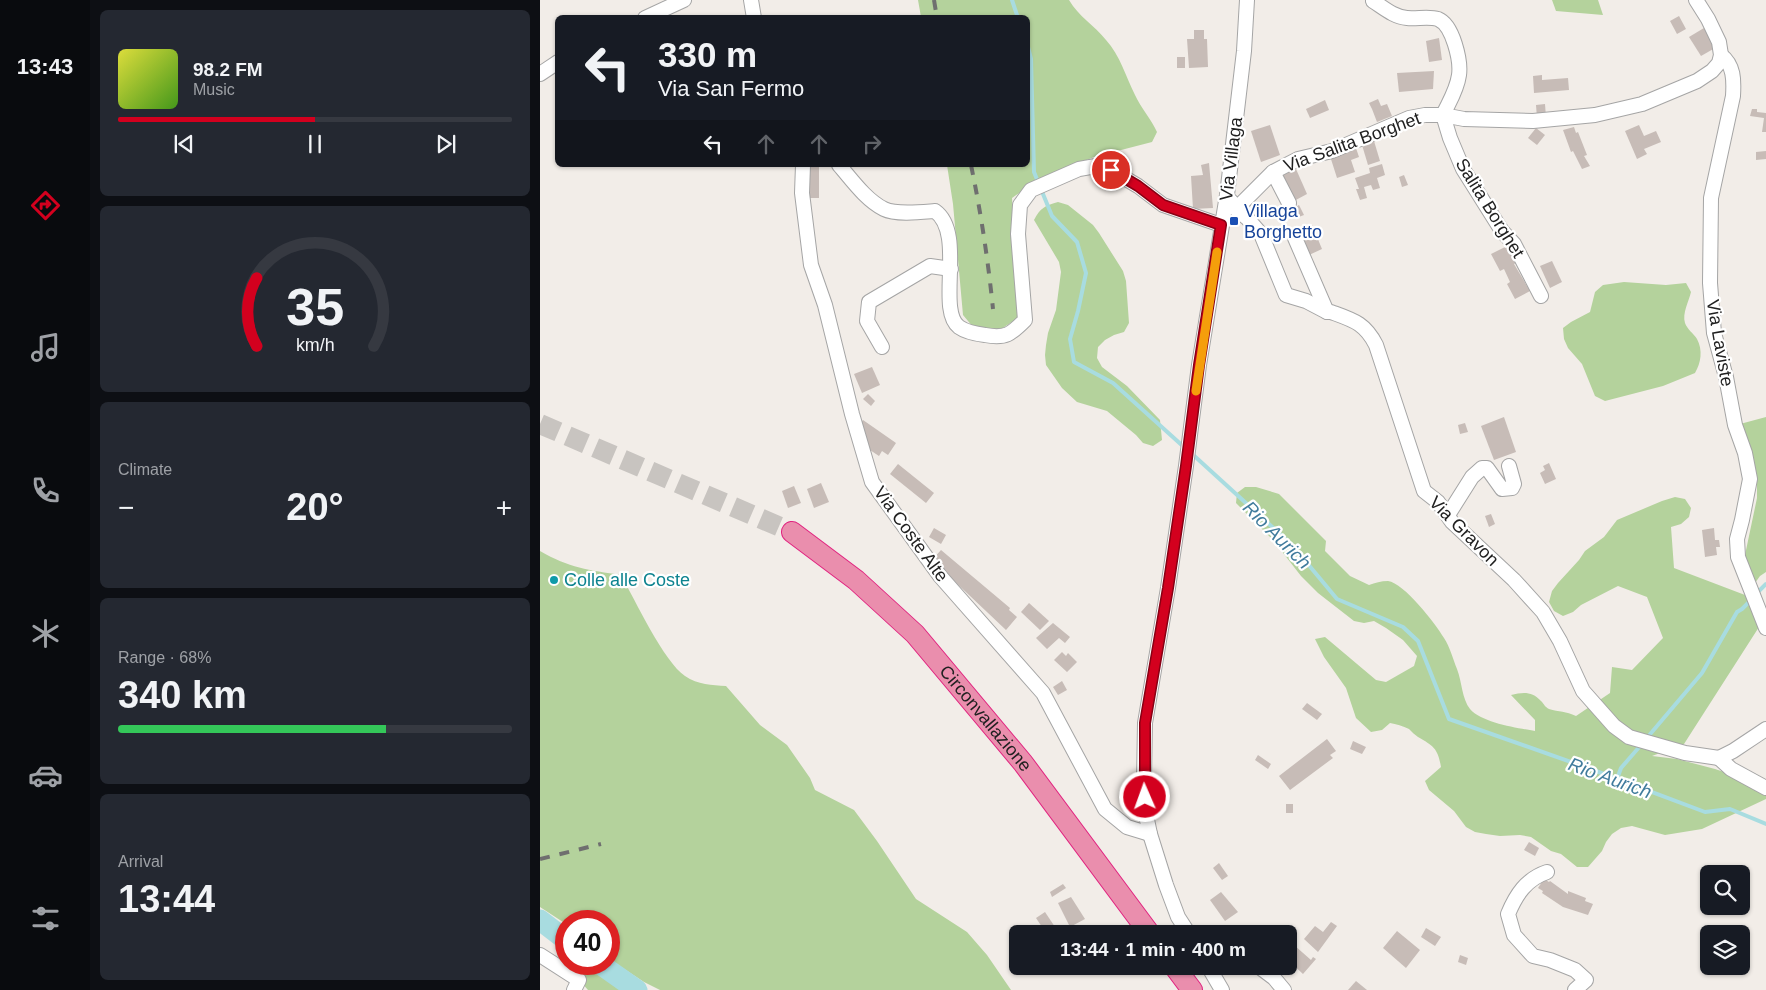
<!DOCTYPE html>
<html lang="en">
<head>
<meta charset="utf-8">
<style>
  body { margin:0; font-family:Helvetica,sans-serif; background:#242831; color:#f1f3f6; height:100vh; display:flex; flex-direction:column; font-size:19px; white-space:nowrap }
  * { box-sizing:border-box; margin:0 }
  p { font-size:16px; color:#9ea1a6 }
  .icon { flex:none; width:28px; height:28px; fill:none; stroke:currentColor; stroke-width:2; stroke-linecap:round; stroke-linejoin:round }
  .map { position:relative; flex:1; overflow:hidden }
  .panel { display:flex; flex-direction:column; gap:10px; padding:10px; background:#0d0f14; width:450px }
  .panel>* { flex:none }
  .banner { position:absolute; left:15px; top:15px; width:475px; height:152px; border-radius:8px; box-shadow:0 1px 4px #0004; background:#171b24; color:#f1f3f6; overflow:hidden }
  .fabs { position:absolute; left:1160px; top:865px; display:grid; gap:10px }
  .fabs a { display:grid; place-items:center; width:50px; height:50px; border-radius:8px; background:#171b24; box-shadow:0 1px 4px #0004; font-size:25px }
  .speed { position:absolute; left:15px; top:910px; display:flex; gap:10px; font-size:25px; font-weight:700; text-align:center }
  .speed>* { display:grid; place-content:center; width:65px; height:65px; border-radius:50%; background:#171b24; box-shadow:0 1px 4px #0004; line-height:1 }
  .speed .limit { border:8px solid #d22; background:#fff; color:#111 }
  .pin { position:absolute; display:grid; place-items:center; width:42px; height:42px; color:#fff; margin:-21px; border:2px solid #fff; border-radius:50%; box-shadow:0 1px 5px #0007 }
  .me { position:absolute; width:55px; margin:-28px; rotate:358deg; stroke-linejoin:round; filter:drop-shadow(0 0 4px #0008) }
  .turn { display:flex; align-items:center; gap:18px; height:105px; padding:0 20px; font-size:22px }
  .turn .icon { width:65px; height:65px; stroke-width:2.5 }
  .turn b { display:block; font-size:35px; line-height:42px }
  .lanes { display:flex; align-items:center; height:48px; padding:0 20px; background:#0003; justify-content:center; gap:25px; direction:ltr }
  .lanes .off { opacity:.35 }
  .big { font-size:38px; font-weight:800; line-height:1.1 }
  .panel .widget { flex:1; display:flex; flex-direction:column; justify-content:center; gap:8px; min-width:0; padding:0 18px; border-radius:8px; background:#242831 }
  .panel .dial { align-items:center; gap:0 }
  .dial svg { height:130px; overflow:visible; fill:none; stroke:#363941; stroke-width:7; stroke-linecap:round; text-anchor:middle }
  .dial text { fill:#f1f3f6; stroke:none }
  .song { display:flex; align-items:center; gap:15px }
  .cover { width:60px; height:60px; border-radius:8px; background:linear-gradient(135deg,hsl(60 70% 55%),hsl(100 70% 35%)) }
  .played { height:5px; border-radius:2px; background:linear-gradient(90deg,#d3001e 50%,#363941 50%) }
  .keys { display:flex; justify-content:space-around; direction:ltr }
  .heat { display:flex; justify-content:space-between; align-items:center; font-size:28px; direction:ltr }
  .charge { height:8px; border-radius:4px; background:linear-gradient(90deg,#34c759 68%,#363941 0) }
  .trip { position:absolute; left:469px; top:925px; width:288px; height:50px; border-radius:8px; background:#171b24; box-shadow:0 1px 4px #0004; font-weight:800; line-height:50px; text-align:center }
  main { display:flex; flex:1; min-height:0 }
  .menu { display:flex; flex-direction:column; width:90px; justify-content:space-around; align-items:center; background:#090b0e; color:#9ea1a6 }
  .menu .icon { width:35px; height:35px }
  .menu .current { color:#d3001e }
  .menu b { font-size:22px; color:#f1f3f6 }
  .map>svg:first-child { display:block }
  .forest { fill:#b4d29c }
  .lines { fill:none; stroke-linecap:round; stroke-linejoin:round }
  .stream { stroke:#a8dce0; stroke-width:4 }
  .river { stroke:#a8dce0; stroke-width:21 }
  .building { fill:#c7bcb7 }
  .highway-tunnel { stroke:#c8c4c0; stroke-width:20; stroke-dasharray:20 10; stroke-linecap:butt }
  .minor-casing { stroke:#a5a5a5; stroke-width:16 }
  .highway-casing { stroke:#e12480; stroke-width:22 }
  .minor { stroke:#fff; stroke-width:14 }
  .highway { stroke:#ea8ead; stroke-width:20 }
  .rail { stroke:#6f6f6f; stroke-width:4; stroke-dasharray:10 10; stroke-linecap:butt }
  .route-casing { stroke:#890014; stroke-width:12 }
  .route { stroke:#d3001e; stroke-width:9 }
  .slow { stroke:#f59e0b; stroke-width:9 }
  .transit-dot { fill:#1a4fb4; stroke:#fff; stroke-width:2 }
  .culture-dot { fill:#0f9aa8; stroke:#fff; stroke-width:2 }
  .labels { text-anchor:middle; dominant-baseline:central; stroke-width:4.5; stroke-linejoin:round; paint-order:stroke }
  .street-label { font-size:18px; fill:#212121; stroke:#fff }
  .transit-label { font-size:18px; fill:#164399; stroke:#fff; text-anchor:start }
  .culture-label { font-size:18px; fill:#0d838f; stroke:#fff; text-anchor:start }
  .water-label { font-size:19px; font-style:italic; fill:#417c9d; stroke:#fff }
</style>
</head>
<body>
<main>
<nav class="menu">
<b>13:43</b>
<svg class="icon current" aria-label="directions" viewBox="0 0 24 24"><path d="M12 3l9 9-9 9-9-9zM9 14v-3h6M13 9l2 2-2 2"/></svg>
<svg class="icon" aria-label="music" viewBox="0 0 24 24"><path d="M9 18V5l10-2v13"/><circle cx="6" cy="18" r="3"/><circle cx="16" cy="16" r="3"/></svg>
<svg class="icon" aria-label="phone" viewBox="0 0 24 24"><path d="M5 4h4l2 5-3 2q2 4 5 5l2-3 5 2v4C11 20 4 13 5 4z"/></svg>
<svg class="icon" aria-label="climate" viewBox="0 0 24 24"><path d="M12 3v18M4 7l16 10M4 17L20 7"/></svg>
<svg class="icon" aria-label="car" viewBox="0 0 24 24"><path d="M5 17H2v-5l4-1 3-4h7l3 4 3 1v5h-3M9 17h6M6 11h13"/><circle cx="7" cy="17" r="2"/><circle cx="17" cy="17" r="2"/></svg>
<svg class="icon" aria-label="filters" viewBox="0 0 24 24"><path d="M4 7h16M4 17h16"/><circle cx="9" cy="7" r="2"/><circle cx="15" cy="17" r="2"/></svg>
</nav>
<section class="panel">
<div class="widget">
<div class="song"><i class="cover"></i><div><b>98.2 FM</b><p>Music</p></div></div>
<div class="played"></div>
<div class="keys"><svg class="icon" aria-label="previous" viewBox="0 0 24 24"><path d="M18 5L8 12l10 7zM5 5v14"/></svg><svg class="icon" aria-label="pause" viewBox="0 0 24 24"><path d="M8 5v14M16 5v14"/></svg><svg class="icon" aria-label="next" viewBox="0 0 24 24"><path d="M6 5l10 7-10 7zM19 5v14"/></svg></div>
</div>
<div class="widget dial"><svg viewBox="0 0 100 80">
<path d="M14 69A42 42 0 1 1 86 69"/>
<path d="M14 69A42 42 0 0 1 14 27" stroke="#d3001e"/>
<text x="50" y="56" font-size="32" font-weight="700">35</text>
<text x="50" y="72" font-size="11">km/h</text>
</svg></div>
<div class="widget"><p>Climate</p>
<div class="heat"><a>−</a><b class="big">20°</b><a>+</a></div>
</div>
<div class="widget"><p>Range · 68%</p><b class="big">340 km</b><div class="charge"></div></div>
<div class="widget"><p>Arrival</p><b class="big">13:44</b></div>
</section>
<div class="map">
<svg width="1226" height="990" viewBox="0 0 1226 990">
  <rect width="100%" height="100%" fill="#f2ede8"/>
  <g class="forest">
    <path d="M378,0H529C539,17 554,25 566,40C580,55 586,77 595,95C601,108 611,119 617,132L612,142L554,157L498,180L472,198L478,318L458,331L433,327L423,315L413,204L407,165H488V18L381,17Z"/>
    <polygon points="1012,0 1058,0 1063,15 1016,11"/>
    <path d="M518,202L528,205L553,225L559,233L583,271L586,281L589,323L584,332L574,335L565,340L558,347L557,358L562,367L587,386L620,420L622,440L613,446L603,443L596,435L567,411L537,402L522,388L506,365L505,355L506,345L508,333L516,310L521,272L519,262L494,220C500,208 506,205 518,202Z"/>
    <path d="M1084,282L1126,285L1146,283L1151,292C1149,301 1142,313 1145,323C1147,329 1154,334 1157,339C1163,350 1161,363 1155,373L1123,386L1065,401L1055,396L1042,364L1028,348L1024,339L1023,328L1031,322L1050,312L1055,292L1063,285Z"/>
    <polygon points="1226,417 1226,572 1220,576 1210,590 1205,555 1217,498 1217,482 1210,449 1200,424"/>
    <path d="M705,487H716L739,494L786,541L785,551L810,576L829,585C835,583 841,581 848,581C864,583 895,623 904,638C910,647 913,659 917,669C922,682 922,699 930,709C942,723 978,728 995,731V720L971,695C983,692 992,691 1001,701C1004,704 1005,707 1009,709C1019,712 1026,711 1036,716L1070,693L1072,667L1092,670L1123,638L1107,597L1078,586L1041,605L1033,612L1023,616L1014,611L1009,602L1012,591L1018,583L1039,560L1045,551L1064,537L1077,520L1122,501L1135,497L1145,499L1151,508L1149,517L1141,524L1131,527L1134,568L1205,595L1219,627L1144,744L1112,756L1137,759L1175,769L1190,774L1226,793V799L1162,829L1125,835L1092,826L1081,828L1072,834L1066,842L1062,851L1048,867H1037L1021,854L1011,851L991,837L980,835L960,836L946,834L935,832L926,827L914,811L889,790L885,781L901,767C898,749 894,746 878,737C875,735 872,732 869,729C863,726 856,724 850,723L842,730L831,732L816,718L806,688L784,657L775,639L785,637L836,680L846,682L874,666L877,656L863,640L846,628L834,621L824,623L814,621L778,593L761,576L733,540L696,503L697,493Z"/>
    <path d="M0,551C29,568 49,570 81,575C95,600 124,662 145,676C158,685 172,685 186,686L220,725L247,745L270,778L275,790L314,810L337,841L376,899L427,932L447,955L471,990H120L104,982L69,959V921H26V924L0,907Z"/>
    <polygon points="34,964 54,964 73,972 104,990 48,990 33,973"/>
  </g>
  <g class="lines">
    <g class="stream">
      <polyline points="472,0 478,18"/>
      <polyline points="488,47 491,59 494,172 512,216 537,242 546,273 538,311 530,339 534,362 573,383 645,448"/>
      <polyline points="650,452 752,545 797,599 863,627 878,641 909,719 1048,768 1165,812 1190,809 1226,824"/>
      <polyline points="1215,595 1226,584"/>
      <polyline points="1106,739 1162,673 1197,612 1202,609 1211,600"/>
      <polyline points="1077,779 1081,768 1101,745"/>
    </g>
    <g class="river">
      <polyline points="0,920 26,940"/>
      <polyline points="60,964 97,990"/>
    </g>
  </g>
  <g class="building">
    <polygon points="1139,16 1146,29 1137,34 1130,21"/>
    <polygon points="1164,28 1175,48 1161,56 1149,37"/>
    <polygon points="654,30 664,30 664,39 667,39 668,67 649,68 647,39 654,39"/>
    <polygon points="899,38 902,60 889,62 886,41"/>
    <rect x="637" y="57" width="8" height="11"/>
    <polygon points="894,71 893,89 859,92 857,73"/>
    <polygon points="1002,75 1002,80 1028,78 1029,90 994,93 993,76"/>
    <polygon points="838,99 841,106 847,104 852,116 837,122 832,109 838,107 832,109 829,103"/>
    <polygon points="785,100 789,110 770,118 766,109"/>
    <polygon points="1005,104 1006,117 997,118 996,105"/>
    <polygon points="1212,109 1217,109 1217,112 1226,113 1226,132 1222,132 1224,118 1210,116"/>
    <polygon points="730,125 740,155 721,162 711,131"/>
    <polygon points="1099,125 1104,136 1116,131 1121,142 1104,149 1107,154 1097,159 1085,131"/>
    <polygon points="1034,127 1036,133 1038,132 1047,155 1044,156 1050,166 1042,169 1033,151 1031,152 1023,130"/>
    <polygon points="996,128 1005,135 997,145 988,138"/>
    <polygon points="834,141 840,161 828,165 822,145"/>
    <polygon points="816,148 819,157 811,160 815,172 797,178 790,156"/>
    <polygon points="1226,151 1226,159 1216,160 1216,152"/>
    <polygon points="669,163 673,208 653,209 651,176 663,175 661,165"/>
    <polygon points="842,164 845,175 837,178 840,188 833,190 831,185 824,187 827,198 820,200 816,189 819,189 815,178 830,173 829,168"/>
    <rect x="265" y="167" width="14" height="31"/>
    <polygon points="756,169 767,194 754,201 743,175"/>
    <polygon points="864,175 868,185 862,187 859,177"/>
    <polygon points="759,205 764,215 756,218 752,209"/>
    <polygon points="772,225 782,249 769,255 758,231"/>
    <polygon points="969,245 978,262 974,264 990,291 975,299 967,284 970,282 964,269 960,271 951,254"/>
    <polygon points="1012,261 1022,282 1010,288 1000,266"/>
    <polygon points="332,367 340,385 322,393 314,374"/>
    <polygon points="328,394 335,401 331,406 323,399"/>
    <polygon points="964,417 976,452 954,460 941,426"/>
    <polygon points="323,420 356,443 348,455 342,451 339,456 324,446 318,427"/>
    <polygon points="925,423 928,432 920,434 918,425"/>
    <polygon points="1009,463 1016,479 1005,484 1000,473 1005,470 1003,466"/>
    <polygon points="358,464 394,493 386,503 350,474"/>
    <polygon points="281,483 289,502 274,508 267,489"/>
    <polygon points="254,486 261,503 248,508 242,491"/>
    <polygon points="951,514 955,524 949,527 945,516"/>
    <polygon points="394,528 406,535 401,544 389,537"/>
    <polygon points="1174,528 1175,540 1179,540 1180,547 1176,547 1177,555 1165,557 1162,530"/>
    <polygon points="401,550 470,608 469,610 477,617 466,630 392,560"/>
    <polygon points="489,603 509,621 500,630 481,612"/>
    <polygon points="513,623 530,637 525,643 519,638 507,649 496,638"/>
    <polygon points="522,652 526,656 528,653 537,662 527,672 514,660"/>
    <polygon points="522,681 527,690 518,695 513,687"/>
    <polygon points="767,703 782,714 777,720 762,709"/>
    <polygon points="787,739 796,751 790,755 793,758 750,790 739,776"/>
    <polygon points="813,741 826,747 822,754 810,749"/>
    <polygon points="718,755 731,764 728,769 715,760"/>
    <rect x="746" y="804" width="7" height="9"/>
    <polygon points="989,842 999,848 995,856 984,850"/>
    <polygon points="679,863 688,876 682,880 673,868"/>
    <polygon points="1004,879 1009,882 1010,881 1028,894 1028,891 1046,898 1045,901 1053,904 1048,915 1023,907 1002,893 1003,891 998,888"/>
    <polygon points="523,884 526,888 512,897 510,892"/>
    <polygon points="681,892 698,912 685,921 670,900"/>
    <polygon points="531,897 545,919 530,927 518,903"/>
    <polygon points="505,912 515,927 506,933 496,918"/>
    <polygon points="791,922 797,926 778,952 764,939 775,926 783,932"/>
    <polygon points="886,928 901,937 895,946 881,937"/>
    <polygon points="857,931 880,950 866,968 843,948"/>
    <polygon points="754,945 771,960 773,957 776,959 763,974 748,960 748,952"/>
    <polygon points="920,955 928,958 926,965 918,962"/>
    <polygon points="816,981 827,990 808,990"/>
  </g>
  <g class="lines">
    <polyline class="highway-tunnel" points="0,424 252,532"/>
    <g class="minor-casing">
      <g id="minor">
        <polyline points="211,0 214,18"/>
        <path d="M833,1C844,8 854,17 867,18C877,19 889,16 898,19C913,25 921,61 919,75C917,90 909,102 903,115L910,138L923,169L962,231L974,244L1001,296"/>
        <polyline points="105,18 144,0"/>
        <path d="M1181,55C1194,65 1194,80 1193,96L1171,198L1170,283L1174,333L1186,377L1195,425L1205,453L1210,479L1202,520L1197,539L1198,557L1226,628"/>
        <polyline points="0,74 18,62"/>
        <polyline points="263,165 262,193 271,265 285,305 312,414 332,482 400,576 503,693 565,809 587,827 610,834"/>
        <path d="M299,165C312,180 326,200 344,209C356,215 382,212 395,211C426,233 396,310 419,327C426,332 437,334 445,335C466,339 471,334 485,320L478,234L480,205L491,190L539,169L556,166L571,170L598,186L623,205L681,225"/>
        <polyline points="733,172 749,203"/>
        <polyline points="691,201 696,209 733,172 758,159 792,151 869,118 885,115 903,115 924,119 993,121 1055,115 1102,104 1157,81 1172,71 1179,63 1181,55 1179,42 1168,19 1156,0"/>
        <path d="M696,209L707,218L721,234L746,295L766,301L787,312H791C813,320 825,323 836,345L884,491L898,502L912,522L974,580L1003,612L1020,641L1043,691L1074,726L1089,737L1145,753L1179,758"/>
        <polyline points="755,238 787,312"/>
        <polyline points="342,347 327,321 329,302 390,266 411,269"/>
        <polyline points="908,515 932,477 942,468 947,468 962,489 972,488 974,484 969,466"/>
        <polyline points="1179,758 1191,769 1226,788"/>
        <polyline points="1179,758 1193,751 1226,729"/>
        <path d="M1007,872C986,879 976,895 968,914L974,935L993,956L1010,960L1035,970L1046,980L1035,990"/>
        <polyline points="649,934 638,917 626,885 610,834 606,815 604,779 605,723 628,588 646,466 659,365 687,195 704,51 707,0"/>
        <polyline points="0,955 39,980 34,990"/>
        <polyline points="668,966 682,990"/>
        <polyline points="718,966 734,978 744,990"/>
      </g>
    </g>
    <g class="highway-casing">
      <g id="highway">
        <path id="s1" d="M252,532L316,580L375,634L483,763L610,934"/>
        <polyline points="634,966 652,990"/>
      </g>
    </g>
    <use href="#minor" class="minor"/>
    <use href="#highway" class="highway"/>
    <g class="rail">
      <polyline points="394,0 397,18"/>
      <path d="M431,165C441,213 448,260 453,309"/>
      <polyline points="0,859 61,844"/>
    </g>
  </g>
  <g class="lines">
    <g class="route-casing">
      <polyline id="route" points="571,170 598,186 623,205 681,225 659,365 646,466 628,588 605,723 605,797"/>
    </g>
    <use href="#route" class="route"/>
    <polyline class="slow" points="656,391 677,252"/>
  </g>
  <rect class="transit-dot" x="689" y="216" width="10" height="10" rx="2.5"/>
  <circle class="culture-dot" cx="14" cy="580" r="5"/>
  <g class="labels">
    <g class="street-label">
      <text transform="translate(812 142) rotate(-20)">Via Salita Borghet</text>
      <text transform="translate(691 159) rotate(-83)">Via Villaga</text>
      <text transform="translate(950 208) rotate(58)">Salita Borghet</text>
      <text transform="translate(1180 343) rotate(80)">Via Laviste</text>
      <text transform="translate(924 531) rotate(45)">Via Gravon</text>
      <text transform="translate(371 534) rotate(54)">Via Coste Alte</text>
      <text stroke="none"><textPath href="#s1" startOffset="270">Circonvallazione</textPath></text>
    </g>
    <g class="transit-label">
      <text x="704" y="211">Villaga<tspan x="704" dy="21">Borghetto</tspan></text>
    </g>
    <g class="culture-label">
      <text x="24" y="580">Colle alle Coste</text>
    </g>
    <g class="water-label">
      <text transform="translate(737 535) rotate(45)">Rio Aurich</text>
      <text transform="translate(1070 778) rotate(20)">Rio Aurich</text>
    </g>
  </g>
</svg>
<div class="fabs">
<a><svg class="icon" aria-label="search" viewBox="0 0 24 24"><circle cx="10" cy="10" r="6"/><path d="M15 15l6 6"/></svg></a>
<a><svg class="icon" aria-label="layers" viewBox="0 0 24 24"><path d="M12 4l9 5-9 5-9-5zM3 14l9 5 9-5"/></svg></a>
</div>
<div class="speed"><div class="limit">40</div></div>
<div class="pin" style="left:571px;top:170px;background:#d93025"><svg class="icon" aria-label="arrive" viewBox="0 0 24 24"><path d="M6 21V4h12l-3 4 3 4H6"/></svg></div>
<svg class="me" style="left:605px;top:797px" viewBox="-20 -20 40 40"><circle r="17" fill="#d3001e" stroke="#fff" stroke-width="3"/><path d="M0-11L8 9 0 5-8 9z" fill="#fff"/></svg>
<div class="trip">13:44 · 1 min · 400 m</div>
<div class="banner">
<div class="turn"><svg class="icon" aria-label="left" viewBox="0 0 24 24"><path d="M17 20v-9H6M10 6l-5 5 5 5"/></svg><div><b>330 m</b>Via San Fermo</div></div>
<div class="lanes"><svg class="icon" aria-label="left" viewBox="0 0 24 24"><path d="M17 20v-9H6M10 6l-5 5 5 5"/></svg><svg class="icon off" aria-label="ahead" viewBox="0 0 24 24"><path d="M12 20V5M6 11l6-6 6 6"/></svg><svg class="icon off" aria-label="ahead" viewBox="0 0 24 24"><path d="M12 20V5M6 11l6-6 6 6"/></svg><svg class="icon off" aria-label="right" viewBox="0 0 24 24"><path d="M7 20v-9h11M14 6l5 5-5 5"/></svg></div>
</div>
</div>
</main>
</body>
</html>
